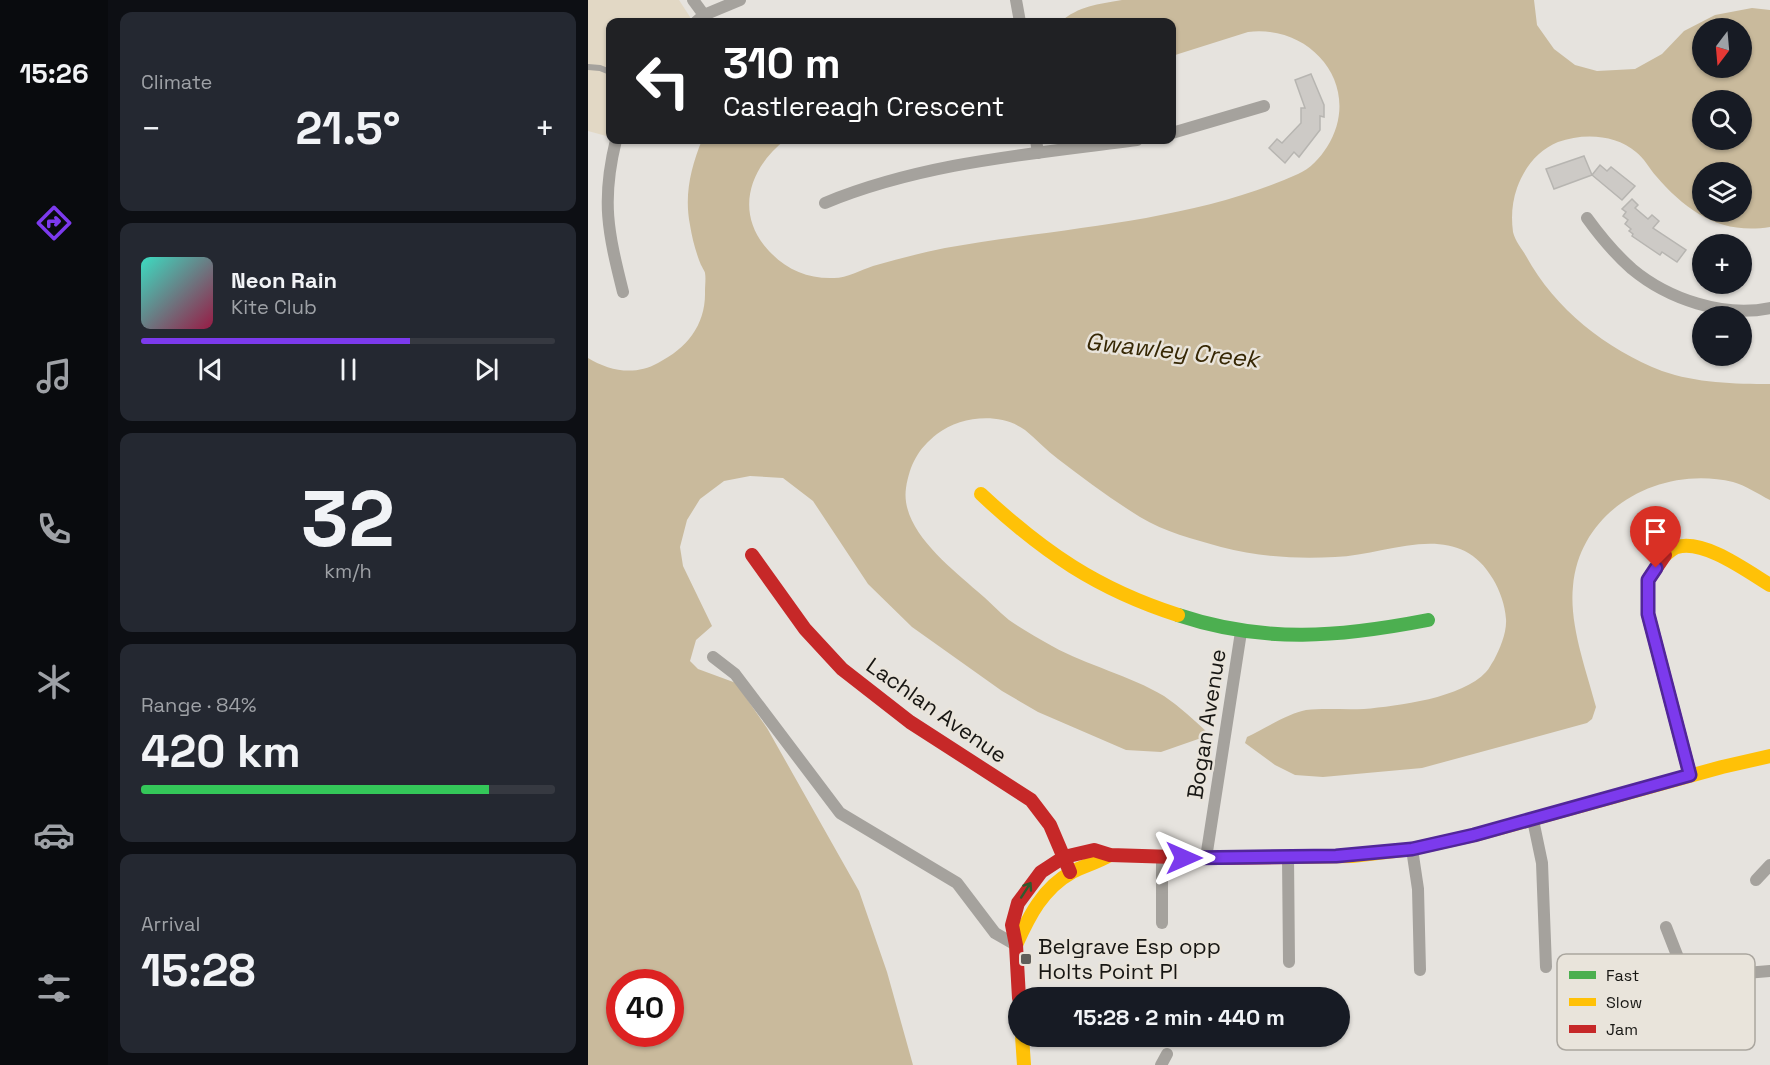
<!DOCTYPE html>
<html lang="en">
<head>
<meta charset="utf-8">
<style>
  body { margin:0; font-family:"Space Grotesk",sans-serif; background:#242831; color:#f1f3f6; height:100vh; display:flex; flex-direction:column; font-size:22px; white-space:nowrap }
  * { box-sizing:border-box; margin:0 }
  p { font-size:20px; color:#9ea1a6 }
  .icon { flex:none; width:33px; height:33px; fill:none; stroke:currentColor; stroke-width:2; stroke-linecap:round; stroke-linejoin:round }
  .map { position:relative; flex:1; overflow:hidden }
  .side { display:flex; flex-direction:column; gap:12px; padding:12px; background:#0d0f14; width:480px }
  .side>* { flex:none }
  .top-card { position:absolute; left:18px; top:18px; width:570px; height:126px; border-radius:12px; box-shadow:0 2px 4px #0004; background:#202124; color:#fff; overflow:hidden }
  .needle { width:39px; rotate:196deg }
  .buttons { position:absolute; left:1104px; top:18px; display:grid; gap:12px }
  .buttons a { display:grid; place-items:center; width:60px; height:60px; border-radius:50%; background:#171b24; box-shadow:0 2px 4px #0004; font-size:30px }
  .speed { position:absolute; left:18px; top:969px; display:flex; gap:12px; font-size:30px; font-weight:700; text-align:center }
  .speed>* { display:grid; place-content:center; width:78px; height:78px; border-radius:50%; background:#171b24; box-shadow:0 2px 4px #0004; line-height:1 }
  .speed .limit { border:9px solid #d22; background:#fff; color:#111 }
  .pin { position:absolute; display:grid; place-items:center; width:51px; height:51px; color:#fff; margin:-62px -26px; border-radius:50% 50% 50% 0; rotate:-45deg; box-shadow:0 0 6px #0007 }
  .pin .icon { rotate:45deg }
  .me { position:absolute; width:66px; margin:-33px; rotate:90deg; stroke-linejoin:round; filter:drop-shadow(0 0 4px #0008) }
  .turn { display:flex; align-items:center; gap:21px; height:126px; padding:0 18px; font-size:27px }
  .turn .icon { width:78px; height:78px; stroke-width:2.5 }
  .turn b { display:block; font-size:42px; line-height:51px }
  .big { font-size:45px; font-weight:600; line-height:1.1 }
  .side .widget { flex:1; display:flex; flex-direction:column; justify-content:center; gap:9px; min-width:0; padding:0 21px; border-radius:12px; background:#242831 }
  .side .dial { align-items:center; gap:0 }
  .dial b { font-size:78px; line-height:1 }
  .song { display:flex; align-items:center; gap:18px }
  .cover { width:72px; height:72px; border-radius:9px; background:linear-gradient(135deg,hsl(170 70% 55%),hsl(340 70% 35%)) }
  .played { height:6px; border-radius:3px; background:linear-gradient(90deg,#7c3aed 65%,#363941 65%) }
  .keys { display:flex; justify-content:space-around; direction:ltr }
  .heat { display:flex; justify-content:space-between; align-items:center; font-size:33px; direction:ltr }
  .charge { height:9px; border-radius:4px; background:linear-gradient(90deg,#34c759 84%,#363941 0) }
  .trip { position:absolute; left:420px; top:987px; width:342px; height:60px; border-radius:30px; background:#171b24; box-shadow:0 2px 4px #0004; font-weight:600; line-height:60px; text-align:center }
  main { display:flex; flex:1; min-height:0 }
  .tab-bar { display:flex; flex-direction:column; width:108px; justify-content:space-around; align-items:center; background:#090b0e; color:#9ea1a6 }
  .tab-bar .icon { width:42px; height:42px }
  .tab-bar .active { color:#7c3aed }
  .tab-bar b { font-size:27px; color:#f1f3f6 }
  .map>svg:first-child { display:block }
  .green { fill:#e2d8c5 }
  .water { fill:#c9ba9c; fill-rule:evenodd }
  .building { fill:#cdcac6; stroke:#b7b5b1; stroke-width:1.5 }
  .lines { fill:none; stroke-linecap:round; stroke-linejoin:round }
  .lane { stroke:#a5a29d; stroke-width:6 }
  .street { stroke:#a5a29d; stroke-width:12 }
  .fast { stroke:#4caf50; stroke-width:14 }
  .slow { stroke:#ffc107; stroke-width:14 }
  .jam { stroke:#c62828; stroke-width:14 }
  .oneway { stroke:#2f5b2e }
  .route-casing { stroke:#51269a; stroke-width:15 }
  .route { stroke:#7c3aed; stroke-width:10 }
  .poi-dot { fill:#5f5e5a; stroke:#e9e4db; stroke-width:2 }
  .labels { text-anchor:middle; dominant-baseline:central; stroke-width:5; stroke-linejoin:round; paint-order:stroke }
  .street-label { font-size:22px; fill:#171613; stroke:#e9e4db }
  .poi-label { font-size:22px; fill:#171613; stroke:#e9e4db; text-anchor:start }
  .water-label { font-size:24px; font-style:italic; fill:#362704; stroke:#e9e4db }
  .key { fill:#e9e4db; stroke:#aaa69f; stroke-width:1.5 }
  .key-label { font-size:16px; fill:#171613 }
</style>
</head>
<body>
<main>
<nav class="tab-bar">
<b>15:26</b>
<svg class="icon active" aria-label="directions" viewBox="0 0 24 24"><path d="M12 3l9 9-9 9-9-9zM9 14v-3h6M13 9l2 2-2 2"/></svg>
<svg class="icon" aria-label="music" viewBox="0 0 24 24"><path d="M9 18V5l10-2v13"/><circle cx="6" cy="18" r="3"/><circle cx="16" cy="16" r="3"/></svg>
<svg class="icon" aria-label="phone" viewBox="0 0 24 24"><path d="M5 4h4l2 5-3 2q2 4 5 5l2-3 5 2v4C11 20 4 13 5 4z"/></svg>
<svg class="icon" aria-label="climate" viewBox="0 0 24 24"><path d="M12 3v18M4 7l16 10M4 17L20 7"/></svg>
<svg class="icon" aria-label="car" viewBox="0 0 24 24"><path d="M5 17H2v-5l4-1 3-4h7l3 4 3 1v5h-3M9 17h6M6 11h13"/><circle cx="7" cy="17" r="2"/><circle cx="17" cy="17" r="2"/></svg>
<svg class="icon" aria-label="filters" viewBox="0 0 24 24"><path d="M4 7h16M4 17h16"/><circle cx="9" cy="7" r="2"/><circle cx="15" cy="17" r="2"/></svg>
</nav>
<section class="side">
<div class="widget"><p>Climate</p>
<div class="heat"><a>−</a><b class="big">21.5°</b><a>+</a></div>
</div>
<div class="widget">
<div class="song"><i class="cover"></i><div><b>Neon Rain</b><p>Kite Club</p></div></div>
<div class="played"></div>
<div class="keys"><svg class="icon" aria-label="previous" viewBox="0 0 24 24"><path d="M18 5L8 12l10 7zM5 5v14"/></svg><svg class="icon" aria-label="pause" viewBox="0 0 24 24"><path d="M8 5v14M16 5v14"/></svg><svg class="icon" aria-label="next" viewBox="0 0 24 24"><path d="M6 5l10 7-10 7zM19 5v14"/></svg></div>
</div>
<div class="widget dial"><b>32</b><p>km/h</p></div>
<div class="widget"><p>Range · 84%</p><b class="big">420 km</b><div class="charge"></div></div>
<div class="widget"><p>Arrival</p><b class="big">15:28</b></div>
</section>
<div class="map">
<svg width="1182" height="1065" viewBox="0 0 1182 1065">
  <rect width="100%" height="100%" fill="#e6e3de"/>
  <polygon class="green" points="0,0 91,0 102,17 101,22 22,22 22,137 0,131"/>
  <path class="water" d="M534,0H946L949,25L966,49L987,65L1009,71L1047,69L1074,54L1096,31L1127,15L1164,8L1182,10V227C1133,235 1099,212 1068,176C1061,168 1056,158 1048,152C1027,134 995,133 970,142C950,150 936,168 929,188C924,202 923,217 925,232C927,241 934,249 938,256C967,309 1018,349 1074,371C1108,383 1147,384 1182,384V500C1170,494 1157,485 1145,482C1073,465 992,508 985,586C981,625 998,669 1008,707L1004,719L999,723L834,768L735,777L707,775L687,765L657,743L659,737C676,729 701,713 718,710C737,708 757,710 776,709C810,706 874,698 898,672C901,669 903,664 906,660C912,649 919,632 918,619C917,605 912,591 905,579C869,517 801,555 747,557C709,559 670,557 633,547C605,539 577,532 552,517C523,499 496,479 470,459C458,450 448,439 437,430C412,412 373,416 349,434C330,449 322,464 318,488C312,529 362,567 389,591C400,600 410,611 421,620C434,629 450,638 464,646C500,666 541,675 576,696C592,707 606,720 620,733L616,737L573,752L538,750L450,712L414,691L324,627L280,584L225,501L195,478L162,476L136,481L112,499L99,520L92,547L95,566L124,626L108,640L102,661L110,669L148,683L179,728L271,891L299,972L325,1065H0V358C21,371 47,376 70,363C99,348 118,325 117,291C117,286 118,278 117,273C117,272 113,265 113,265C108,253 104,238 102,225C96,195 103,167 114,140H197C159,170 146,217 184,254C201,271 222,279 246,278C259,278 273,270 285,266C309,259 333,253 357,248C475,227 600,223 710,174C722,169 732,158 739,147C776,88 725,24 660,32L584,56V22H472C491,6 510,4 534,0ZM1114,28H1154V68H1114ZM1114,100H1154V140H1114ZM1114,172H1154V212H1114ZM32,982H82V1034H32Z"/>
  <g class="building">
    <polygon points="723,74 736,105 736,117 732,116 732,130 711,157 706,152 697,163 681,148 689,139 694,143 713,123 713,108 717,108 707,80"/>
    <polygon points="996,156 1004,175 966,189 958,169"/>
    <polygon points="1012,165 1019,171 1023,167 1047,186 1034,200 1004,175"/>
    <polygon points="1044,199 1050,205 1047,208 1060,219 1064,215 1071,221 1065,228 1098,250 1089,262 1074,252 1072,255 1044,236 1045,234 1041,231 1043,229 1037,224 1040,220 1035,216 1038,212 1034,209"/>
  </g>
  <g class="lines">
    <polyline class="lane" points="0,67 12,68 22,72"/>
    <g class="street">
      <polyline points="105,0 116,15"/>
      <polyline points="428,0 432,22"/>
      <polyline points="108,22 116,15 152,0"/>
      <polyline points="584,133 676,106"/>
      <path d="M28,140C13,201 20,232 35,292"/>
      <polyline points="448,140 450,153"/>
      <path d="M237,203C336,162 445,154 549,140"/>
      <path d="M999,218C1012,236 1027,254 1044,269C1080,299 1136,318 1182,308"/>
      <polyline points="125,657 147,674 252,813 369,883 407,933 428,945"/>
      <polyline points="945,820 954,863 958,967"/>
      <polyline points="824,849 830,889 832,970"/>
      <polyline points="700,857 701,962"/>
      <polyline points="618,858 653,632"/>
      <polyline points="1168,880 1182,865"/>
      <polyline points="574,923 574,857"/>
      <polyline points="1078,927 1098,978 1182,971"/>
      <polyline points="573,1065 579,1054"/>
    </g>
    <path class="fast" d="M590,615C677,644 752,637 840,620"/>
    <g class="slow">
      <path d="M393,494C455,552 509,589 590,615"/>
      <path d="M1077,555C1080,553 1085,548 1089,547C1116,539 1159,571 1182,585"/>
      <polyline points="704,857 764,856 824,849 887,835 1134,767 1182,756"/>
      <path d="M428,945C441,916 455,888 484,872C496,866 510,862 522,855"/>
      <polyline points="434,1036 436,1065"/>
    </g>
    <g class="jam">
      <polyline points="164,555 217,629 254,669 322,722 443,800 462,825 482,872"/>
      <polyline points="1077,555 1060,580 1060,614 1102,775"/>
      <polyline points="431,998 428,945 424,925 430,903 453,872 476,857 506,850 522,855 618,858 704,857"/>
    </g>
  </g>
  <defs><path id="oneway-shaft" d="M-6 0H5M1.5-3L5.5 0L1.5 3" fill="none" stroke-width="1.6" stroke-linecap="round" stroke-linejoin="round" transform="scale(1.5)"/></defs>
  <use class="oneway" href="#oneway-shaft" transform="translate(438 890) rotate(-57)"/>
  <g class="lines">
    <g class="route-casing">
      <polyline id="route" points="596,858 748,856 824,849 886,835 1102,775 1060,614 1060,580 1068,568"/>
    </g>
    <use href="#route" class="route"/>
  </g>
  <rect class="poi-dot" x="432" y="953" width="12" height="12" rx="3"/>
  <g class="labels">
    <g class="street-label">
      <text transform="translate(349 710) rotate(35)">Lachlan Avenue</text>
      <text transform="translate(618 724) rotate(-81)">Bogan Avenue</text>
    </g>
    <g class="poi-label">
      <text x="450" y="946">Belgrave Esp opp<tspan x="450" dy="25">Holts Point Pl</tspan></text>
    </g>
    <g class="water-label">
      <text transform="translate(584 350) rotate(6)">Gwawley Creek</text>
    </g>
  </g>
  <rect x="969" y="954" width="198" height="96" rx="9" class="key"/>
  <rect x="981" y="971" width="27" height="8" fill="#4caf50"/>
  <rect x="981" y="998" width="27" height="8" fill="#ffc107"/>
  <rect x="981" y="1025" width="27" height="8" fill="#c62828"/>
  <g class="key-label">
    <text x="1018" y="981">Fast</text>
    <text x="1018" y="1008">Slow</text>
    <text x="1018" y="1035">Jam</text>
  </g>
</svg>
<div class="buttons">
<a><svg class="needle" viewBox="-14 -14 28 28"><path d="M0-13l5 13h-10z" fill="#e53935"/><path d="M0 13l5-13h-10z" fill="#9ea1a6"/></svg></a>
<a><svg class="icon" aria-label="search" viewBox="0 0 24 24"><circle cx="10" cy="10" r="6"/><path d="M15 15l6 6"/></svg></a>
<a><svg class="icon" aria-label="layers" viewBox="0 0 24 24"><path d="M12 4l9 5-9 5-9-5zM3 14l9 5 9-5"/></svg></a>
<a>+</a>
<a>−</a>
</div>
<div class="speed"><div class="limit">40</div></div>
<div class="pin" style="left:1068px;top:568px;background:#d93025"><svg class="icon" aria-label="arrive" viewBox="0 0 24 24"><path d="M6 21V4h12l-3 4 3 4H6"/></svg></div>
<svg class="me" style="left:596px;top:858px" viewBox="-20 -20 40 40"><path d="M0-17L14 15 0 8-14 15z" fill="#7c3aed" stroke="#fff" stroke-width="4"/></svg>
<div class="trip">15:28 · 2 min · 440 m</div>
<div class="top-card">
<div class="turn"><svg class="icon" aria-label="left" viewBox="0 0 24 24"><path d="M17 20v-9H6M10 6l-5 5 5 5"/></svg><div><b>310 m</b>Castlereagh Crescent</div></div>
</div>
</div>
</main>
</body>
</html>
